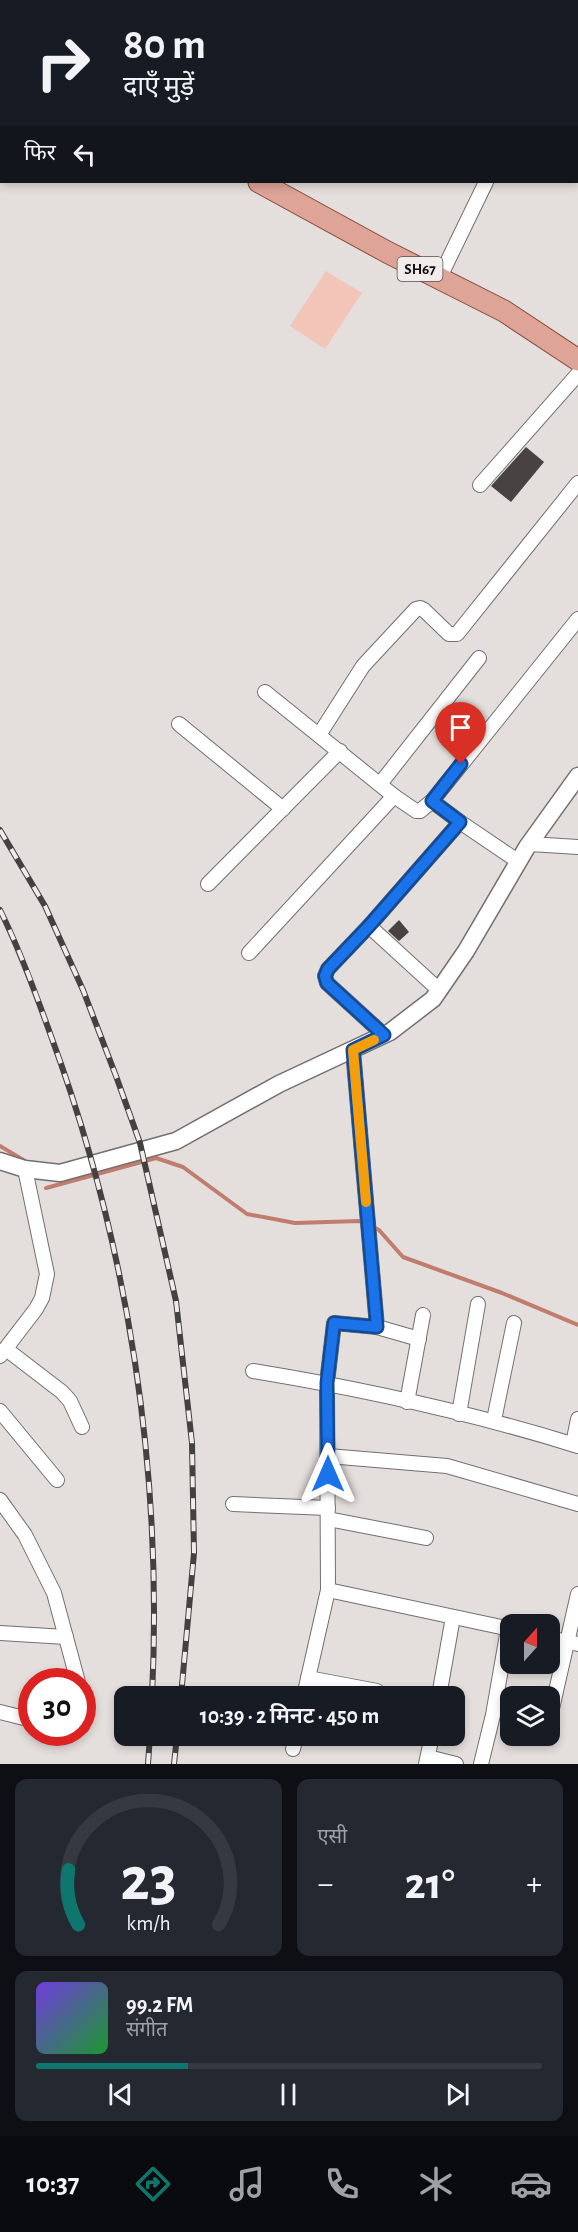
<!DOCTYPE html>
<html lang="hi">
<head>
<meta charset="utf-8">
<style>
  body { margin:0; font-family:"Alegreya Sans","Noto Sans Devanagari",sans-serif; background:#242831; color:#f1f3f6; height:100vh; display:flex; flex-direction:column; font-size:22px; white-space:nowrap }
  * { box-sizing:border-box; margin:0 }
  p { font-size:20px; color:#9ea1a6 }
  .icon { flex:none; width:33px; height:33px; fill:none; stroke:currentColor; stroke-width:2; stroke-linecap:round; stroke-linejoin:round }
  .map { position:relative; height:1764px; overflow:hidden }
  .sheet { display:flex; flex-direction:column; gap:15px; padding:15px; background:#0d0f14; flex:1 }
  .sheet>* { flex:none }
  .hud { position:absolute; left:0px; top:0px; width:579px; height:183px; box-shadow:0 3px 9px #0003; background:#171b24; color:#f1f3f6; overflow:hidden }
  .needle { width:39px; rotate:21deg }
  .controls { position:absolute; left:500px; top:1614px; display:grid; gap:12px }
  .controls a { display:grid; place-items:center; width:60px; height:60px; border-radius:12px; background:#171b24; box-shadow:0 3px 9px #0003; font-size:30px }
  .speed { position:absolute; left:18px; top:1668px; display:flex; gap:12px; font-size:30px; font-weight:700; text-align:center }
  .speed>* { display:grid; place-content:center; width:78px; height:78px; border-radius:50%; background:#171b24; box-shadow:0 3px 9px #0003; line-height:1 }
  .speed .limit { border:9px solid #d22; background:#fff; color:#111 }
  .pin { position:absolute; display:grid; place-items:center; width:51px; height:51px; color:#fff; margin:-62px -26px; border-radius:50% 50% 50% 0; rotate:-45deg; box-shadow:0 0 6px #0007 }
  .pin .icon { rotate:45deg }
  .me { position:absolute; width:66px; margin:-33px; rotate:0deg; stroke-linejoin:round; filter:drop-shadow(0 0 4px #0008) }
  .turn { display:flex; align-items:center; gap:21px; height:126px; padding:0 24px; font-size:27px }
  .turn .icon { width:78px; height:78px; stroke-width:2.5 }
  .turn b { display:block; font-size:42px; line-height:51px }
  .then { display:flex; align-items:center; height:57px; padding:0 24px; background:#0003; gap:12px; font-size:22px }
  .big { font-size:45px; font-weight:600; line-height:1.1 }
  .sheet .widget { flex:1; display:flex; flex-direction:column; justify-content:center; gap:9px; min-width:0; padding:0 21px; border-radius:12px; background:#242831 }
  .sheet .dial { align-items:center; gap:0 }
  .dial svg { height:156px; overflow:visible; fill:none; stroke:#363941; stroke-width:7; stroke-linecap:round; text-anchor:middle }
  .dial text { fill:#f1f3f6; stroke:none }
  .song { display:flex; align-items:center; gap:18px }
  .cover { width:72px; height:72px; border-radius:9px; background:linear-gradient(135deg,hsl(260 70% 55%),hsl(130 70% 35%)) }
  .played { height:6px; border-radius:3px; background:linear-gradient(90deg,#0f766e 30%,#363941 30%) }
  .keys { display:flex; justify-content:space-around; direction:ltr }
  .heat { display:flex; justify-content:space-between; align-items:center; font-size:33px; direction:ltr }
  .sheet .tiles { flex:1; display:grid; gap:15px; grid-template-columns:1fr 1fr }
  .widget:last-child { grid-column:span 2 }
  .trip { position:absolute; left:114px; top:1686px; width:351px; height:60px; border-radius:12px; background:#171b24; box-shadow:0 3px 9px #0003; font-weight:600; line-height:60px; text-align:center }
  .tabs { display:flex; height:96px; justify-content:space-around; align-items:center; background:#090b0e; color:#9ea1a6 }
  .tabs .icon { width:42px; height:42px }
  .tabs .on { color:#0f766e }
  .tabs b { font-size:27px; color:#f1f3f6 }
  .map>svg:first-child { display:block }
  .green { fill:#f3c5b9 }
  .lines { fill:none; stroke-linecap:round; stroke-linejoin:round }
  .stream { stroke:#c07d6d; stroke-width:4 }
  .building { fill:#484342 }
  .minor-casing { stroke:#746f6e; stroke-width:16 }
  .tertiary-casing { stroke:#746f6e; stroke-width:19 }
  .primary-casing { stroke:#864839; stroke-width:23 }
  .minor { stroke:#fff; stroke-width:14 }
  .tertiary { stroke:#fff; stroke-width:16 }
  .primary { stroke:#dda497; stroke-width:21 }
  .rail-casing { stroke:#444141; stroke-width:6 }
  .rail { stroke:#f1ebe9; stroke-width:4; stroke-dasharray:11; stroke-linecap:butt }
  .route-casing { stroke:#114b97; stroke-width:15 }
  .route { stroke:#1a73e8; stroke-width:10 }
  .slow { stroke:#f59e0b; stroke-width:10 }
  .labels { text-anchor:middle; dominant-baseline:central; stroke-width:6; stroke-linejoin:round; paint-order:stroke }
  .shield { fill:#f1ebe9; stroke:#53504f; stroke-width:1.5 }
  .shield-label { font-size:15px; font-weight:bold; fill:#0f0d0d }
</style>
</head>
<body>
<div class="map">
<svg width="578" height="1764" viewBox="0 0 578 1764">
  <rect width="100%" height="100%" fill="#e4dedc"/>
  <polygon class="green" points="326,271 362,293 325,349 290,326"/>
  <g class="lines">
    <g class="stream">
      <polyline points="0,1146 25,1161"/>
      <polyline points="46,1188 156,1158 183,1167 247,1214 295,1223 359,1221 364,1223"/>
      <polyline points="371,1226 379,1230 403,1257 502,1293 578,1325"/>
    </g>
  </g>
  <g class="building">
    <polygon points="526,447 544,462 511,502 491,486"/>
    <polygon points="399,920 409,932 399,941 388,931"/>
  </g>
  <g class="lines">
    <g class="minor-casing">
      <g id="minor">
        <polyline points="530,0 535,2"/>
        <polyline points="118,2 118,0"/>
        <polyline points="566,2 566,0"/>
        <polyline points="578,98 578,99"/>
        <polyline points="439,279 486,182"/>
        <polyline points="480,485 578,374"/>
        <polyline points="265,692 394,796 416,811 420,811 432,801 578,619"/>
        <polyline points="179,724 283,809"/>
        <polyline points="319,735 363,666 416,609 420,608 424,610 449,634 457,634 578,483"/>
        <polyline points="380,784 479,658"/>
        <polyline points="432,801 460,822"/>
        <polyline points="530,844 578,847"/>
        <polyline points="208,884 340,751"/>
        <polyline points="369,926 439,990"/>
        <polyline points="249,953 394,796"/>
        <polyline points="384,1035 327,983 325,976 328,969 369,926 460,822 519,862"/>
        <polyline points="353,1050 377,1327"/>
        <polyline points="6,1349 62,1392 70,1401 82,1427"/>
        <polyline points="0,1356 36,1309 42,1298 47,1274 25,1169"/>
        <path d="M253,1371C363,1389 472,1413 578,1446"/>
        <polyline points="407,1402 423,1315"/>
        <polyline points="0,1411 57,1480"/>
        <polyline points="459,1414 478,1304"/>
        <polyline points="494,1420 514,1323"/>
        <polyline points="573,1444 578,1419"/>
        <polyline points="328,1456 447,1466 578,1504"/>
        <polyline points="0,1500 25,1535 54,1593 78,1682"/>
        <polyline points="233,1504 328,1508"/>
        <polyline points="328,1519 426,1538"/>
        <polyline points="328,1590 510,1629"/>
        <polyline points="0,1633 66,1637"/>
        <polyline points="549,1638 578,1644"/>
        <polyline points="308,1678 377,1691"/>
        <polyline points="304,1696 328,1590 327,1383 334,1323 377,1327 419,1339"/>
        <polyline points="439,1696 453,1617"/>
        <polyline points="0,1712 32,1720"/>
        <polyline points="549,1722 578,1594"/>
        <polyline points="82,1723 82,1726"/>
        <polyline points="293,1749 296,1736"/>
        <polyline points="428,1757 456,1764"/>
        <polyline points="426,1764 432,1736"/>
        <polyline points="481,1764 493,1715 508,1629"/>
      </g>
    </g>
    <g class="tertiary-casing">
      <g id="tertiary">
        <polyline points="250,2 251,0"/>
        <polyline points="0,1161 25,1169 60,1173 176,1141 279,1084 390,1032 433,999 466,951 527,847 578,776"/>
      </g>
    </g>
    <g class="primary-casing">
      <g id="primary">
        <polyline points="0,88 2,87"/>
        <polyline points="259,182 387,252 504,311 578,360"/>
      </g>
    </g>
    <use href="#minor" class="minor"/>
    <use href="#tertiary" class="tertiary"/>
    <use href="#primary" class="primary"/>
    <g class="rail-casing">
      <g id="rail">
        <polyline points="0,830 45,906 83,990 116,1076 140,1143 176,1301 192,1443 194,1553 181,1696"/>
        <path d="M0,910C20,950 36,994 51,1036C129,1247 163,1473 152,1696"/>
        <polyline points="148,1764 150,1736"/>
        <polyline points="174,1764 177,1736"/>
      </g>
    </g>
    <use href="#rail" class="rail"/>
  </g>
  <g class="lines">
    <g class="route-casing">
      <polyline id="route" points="328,1474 327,1383 334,1323 377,1327 353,1050 384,1035 327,983 325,976 328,969 369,926 460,822 432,801 461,764"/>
    </g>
    <use href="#route" class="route"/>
    <polyline class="slow" points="366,1202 353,1050 374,1040"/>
  </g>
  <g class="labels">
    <rect class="shield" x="397.5" y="257" width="45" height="24" rx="4.5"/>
    <g class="shield-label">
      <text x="420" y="269">SH67</text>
    </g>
  </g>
</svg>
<div class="controls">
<a><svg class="needle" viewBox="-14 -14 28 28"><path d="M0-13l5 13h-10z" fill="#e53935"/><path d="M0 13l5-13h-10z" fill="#9ea1a6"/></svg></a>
<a><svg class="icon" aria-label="layers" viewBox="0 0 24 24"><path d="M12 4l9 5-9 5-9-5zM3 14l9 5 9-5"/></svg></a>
</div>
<div class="speed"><div class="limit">30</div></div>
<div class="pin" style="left:461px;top:764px;background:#d93025"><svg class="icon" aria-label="arrive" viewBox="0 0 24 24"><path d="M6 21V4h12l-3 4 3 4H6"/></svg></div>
<svg class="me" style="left:328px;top:1474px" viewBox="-20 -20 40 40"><path d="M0-17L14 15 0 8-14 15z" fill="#1a73e8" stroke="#fff" stroke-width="4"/></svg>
<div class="trip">10:39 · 2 मिनट · 450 m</div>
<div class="hud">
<div class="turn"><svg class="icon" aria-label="right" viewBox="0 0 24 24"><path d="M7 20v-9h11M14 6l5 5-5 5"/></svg><div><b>80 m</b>दाएँ मुड़ें</div></div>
<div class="then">फिर<svg class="icon" aria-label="left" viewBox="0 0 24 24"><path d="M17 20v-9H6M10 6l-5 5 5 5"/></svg></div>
</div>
</div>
<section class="sheet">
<div class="tiles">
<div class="widget dial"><svg viewBox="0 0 100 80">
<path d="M14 69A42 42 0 1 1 86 69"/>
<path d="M14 69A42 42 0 0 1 9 41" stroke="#0f766e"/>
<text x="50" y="56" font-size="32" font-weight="700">23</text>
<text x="50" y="72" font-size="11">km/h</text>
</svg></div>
<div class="widget"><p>एसी</p>
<div class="heat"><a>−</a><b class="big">21°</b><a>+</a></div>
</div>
<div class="widget">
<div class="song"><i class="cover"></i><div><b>99.2 FM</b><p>संगीत</p></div></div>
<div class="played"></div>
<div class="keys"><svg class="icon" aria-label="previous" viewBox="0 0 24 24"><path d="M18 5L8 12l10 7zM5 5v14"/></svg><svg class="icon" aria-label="pause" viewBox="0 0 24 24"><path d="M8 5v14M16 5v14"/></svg><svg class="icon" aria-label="next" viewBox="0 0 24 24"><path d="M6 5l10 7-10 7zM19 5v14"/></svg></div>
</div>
</div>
</section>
<nav class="tabs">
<b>10:37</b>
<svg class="icon on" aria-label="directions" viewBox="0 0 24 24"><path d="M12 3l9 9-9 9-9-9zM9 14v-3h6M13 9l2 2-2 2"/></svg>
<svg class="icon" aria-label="music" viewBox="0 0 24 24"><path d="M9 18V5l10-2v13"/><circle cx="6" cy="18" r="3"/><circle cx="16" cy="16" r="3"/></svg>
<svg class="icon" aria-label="phone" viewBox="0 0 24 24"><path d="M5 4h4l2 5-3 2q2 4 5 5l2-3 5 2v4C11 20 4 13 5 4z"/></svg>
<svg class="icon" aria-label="climate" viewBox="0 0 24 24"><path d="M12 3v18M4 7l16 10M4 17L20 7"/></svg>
<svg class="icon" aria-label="car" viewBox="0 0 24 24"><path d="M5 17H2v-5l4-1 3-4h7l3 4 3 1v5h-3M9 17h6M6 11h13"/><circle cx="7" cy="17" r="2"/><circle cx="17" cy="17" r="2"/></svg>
</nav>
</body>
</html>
